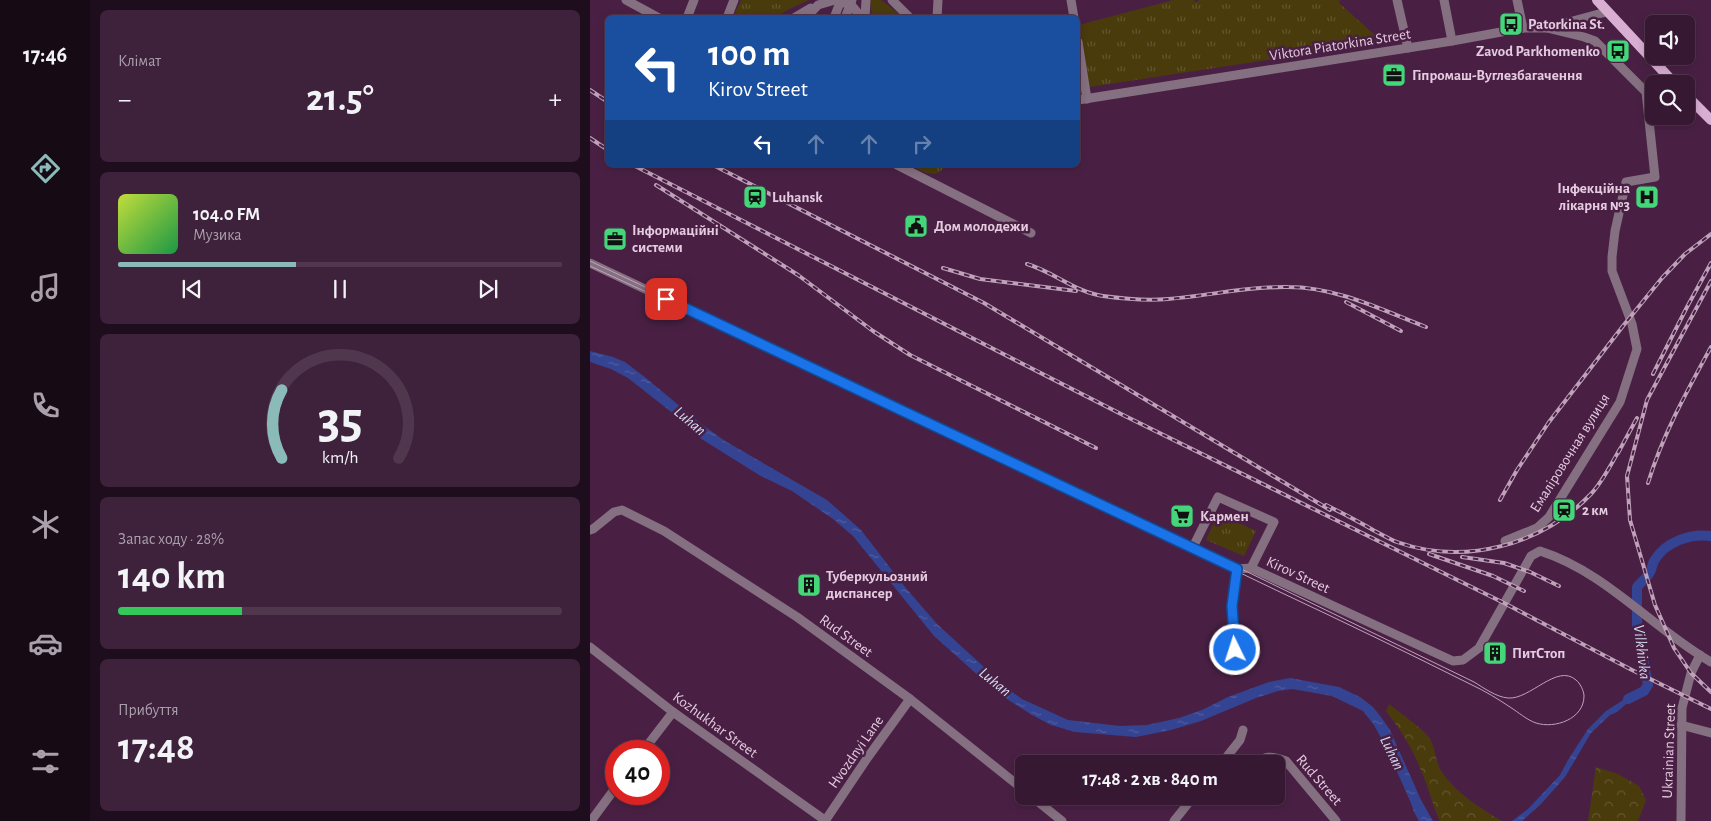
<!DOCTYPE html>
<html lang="uk">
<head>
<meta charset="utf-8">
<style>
  body { margin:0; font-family:"Alegreya Sans",sans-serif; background:#3e213b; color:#f1f3f6; height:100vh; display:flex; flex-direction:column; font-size:19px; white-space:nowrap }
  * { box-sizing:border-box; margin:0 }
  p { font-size:16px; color:#aaa0ac }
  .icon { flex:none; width:28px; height:28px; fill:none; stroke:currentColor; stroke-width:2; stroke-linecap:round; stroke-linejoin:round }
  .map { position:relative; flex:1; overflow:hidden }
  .side { display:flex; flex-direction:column; gap:10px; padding:10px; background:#1e0d1c; width:500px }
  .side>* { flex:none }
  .banner { position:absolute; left:15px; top:15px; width:475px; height:152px; border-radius:8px; box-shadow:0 2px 8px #0003,0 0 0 1px #51374e; background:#1a4fa0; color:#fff; overflow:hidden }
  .buttons { position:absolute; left:1055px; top:15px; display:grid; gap:10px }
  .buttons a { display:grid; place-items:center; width:50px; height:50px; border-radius:8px; background:#371833; box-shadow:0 2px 8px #0003,0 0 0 1px #51374e; font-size:25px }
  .speed { position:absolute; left:15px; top:740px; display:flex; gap:10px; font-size:25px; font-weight:700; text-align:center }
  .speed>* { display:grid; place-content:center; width:65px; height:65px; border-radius:50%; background:#371833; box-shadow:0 2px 8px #0003,0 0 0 1px #51374e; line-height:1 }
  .speed .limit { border:8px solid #d22; background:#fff; color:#111 }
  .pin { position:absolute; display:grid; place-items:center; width:42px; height:42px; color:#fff; margin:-21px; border-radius:10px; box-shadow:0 2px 8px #0006 }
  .me { position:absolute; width:55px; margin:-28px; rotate:356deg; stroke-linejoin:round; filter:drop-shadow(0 0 4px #0008) }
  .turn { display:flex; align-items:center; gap:18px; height:105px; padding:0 20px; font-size:22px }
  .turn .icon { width:65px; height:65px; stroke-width:2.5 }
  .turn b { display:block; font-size:35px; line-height:42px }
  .lanes { display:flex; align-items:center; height:48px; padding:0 20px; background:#0003; justify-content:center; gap:25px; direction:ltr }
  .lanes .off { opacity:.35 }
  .big { font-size:38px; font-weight:700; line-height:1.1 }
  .side .card { flex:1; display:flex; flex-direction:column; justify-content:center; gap:8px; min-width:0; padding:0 18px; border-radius:8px; background:#3e213b }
  .side .dial { align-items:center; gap:0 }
  .dial svg { height:130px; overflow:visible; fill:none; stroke:#51374e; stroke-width:7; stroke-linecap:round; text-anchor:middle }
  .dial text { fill:#f1f3f6; stroke:none }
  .song { display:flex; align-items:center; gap:15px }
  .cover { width:60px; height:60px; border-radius:8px; background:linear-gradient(135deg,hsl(70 70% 55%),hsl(140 70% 35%)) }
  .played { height:5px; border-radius:2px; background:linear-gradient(90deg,#8bbbb9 40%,#51374e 40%) }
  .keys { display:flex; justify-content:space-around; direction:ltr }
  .heat { display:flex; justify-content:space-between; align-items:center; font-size:28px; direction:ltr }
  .charge { height:8px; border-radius:4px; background:linear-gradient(90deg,#34c759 28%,#51374e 0) }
  .trip { position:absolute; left:425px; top:755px; width:270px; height:50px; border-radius:8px; background:#371833; box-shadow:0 2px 8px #0003,0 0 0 1px #51374e; font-weight:700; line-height:50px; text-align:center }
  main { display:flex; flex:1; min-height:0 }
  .tab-bar { display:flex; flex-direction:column; width:90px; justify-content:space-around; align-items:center; background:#160a14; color:#aaa0ac }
  .tab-bar .icon { width:35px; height:35px }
  .tab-bar .active { color:#8bbbb9 }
  .tab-bar b { font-size:22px; color:#f1f3f6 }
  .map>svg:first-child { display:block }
  .grass { fill:url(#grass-tufts) }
  .forest { fill:url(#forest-crowns) }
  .water { fill:url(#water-ripples) }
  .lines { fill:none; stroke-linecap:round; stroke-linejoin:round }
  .river { stroke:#344392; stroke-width:10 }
  .minor { stroke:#857082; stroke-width:9 }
  .major { stroke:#d8aed2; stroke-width:10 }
  .tram { stroke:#bfa2ba; stroke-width:1 }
  .rail-casing { stroke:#bfa2ba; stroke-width:4 }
  .rail { stroke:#492044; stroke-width:2; stroke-dasharray:5.5; stroke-linecap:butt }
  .minor-bridge { stroke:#857082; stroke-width:9 }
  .route-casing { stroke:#114b97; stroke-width:12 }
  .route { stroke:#1a73e8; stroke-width:9 }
  .labels { text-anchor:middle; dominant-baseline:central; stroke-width:5; stroke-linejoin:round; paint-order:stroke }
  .poi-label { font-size:15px; font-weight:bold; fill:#e5cbe0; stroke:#492044; text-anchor:start }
  .street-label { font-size:15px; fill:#e5cbe0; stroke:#492044 }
  .water-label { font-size:16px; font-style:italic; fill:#d2d9f0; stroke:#492044 }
</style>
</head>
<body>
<main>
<nav class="tab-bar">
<b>17:46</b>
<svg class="icon active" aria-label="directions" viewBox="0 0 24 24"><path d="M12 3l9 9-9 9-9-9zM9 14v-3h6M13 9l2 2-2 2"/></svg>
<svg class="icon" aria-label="music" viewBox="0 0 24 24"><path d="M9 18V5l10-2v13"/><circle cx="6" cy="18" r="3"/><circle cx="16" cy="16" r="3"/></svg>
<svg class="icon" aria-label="phone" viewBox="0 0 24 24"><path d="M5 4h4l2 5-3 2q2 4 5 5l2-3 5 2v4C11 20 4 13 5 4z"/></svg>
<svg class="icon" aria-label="climate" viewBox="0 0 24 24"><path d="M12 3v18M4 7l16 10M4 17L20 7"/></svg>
<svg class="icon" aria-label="car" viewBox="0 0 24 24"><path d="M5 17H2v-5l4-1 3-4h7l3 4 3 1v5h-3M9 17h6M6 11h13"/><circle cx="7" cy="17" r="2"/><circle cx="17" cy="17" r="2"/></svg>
<svg class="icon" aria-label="filters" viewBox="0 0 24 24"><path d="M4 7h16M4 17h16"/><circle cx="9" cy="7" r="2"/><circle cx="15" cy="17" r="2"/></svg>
</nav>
<section class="side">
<div class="card"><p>Клімат</p>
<div class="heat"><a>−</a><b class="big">21.5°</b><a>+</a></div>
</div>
<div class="card">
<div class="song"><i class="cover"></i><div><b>104.0 FM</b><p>Музика</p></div></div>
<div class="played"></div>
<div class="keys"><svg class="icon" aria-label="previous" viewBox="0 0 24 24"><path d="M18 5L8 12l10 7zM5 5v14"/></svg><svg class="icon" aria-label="pause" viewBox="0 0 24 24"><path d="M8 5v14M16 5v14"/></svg><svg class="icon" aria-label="next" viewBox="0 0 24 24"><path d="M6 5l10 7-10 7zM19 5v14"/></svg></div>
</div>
<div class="card dial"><svg viewBox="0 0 100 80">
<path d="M14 69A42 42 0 1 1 86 69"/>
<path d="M14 69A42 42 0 0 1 14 27" stroke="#8bbbb9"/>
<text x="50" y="56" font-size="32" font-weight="700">35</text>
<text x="50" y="72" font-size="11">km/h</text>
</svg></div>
<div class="card"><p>Запас ходу · 28%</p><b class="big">140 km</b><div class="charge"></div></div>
<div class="card"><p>Прибуття</p><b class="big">17:48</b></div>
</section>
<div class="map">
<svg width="1121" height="821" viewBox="0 0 1121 821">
  <defs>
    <pattern id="grass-tufts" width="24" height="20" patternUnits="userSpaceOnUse" patternTransform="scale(1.25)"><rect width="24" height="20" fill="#493b0c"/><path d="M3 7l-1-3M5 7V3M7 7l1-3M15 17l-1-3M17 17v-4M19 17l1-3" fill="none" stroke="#63562f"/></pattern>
    <pattern id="forest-crowns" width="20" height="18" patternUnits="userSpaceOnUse" patternTransform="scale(1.25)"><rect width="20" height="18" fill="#493b0c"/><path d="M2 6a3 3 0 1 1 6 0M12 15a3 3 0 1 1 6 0" fill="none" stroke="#63562f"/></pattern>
    <pattern id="water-ripples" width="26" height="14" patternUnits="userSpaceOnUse" patternTransform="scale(1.25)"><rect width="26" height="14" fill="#344392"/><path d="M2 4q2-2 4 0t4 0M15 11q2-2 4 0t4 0" fill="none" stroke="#515da1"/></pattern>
  </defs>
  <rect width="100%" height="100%" fill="#492044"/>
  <g class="grass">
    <polygon points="151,0 219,0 199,9 186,17 143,17"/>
    <polygon points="280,0 291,0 313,17 282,17"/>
    <polygon points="583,0 604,0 605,2 610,0 750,0 749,3 787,37 782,44 499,87 489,25"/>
    <path d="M323,165H354C351,180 330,173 323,165Z"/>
    <polygon points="628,513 666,531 654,556 616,540"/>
  </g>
  <g class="forest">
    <path d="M799,704C809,712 830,727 838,736C845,745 845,759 850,769C862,790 891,809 912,821H850C843,807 840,792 834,778C825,753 812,731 796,711Z"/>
    <polygon points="1006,767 1028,774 1049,786 1056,800 1048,821 998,821"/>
  </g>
  <g class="water">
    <polygon points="0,351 23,357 35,362 56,378 110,423 135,441 237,500 271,530 315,587 347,624 418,689 432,699 478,720 530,726 557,725 589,718 612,710 638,697 679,682 700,678 749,687 770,697 783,707 791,717 800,730 831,800 843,821 829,821 824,812 821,803 796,747 784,725 773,711 742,696 702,689 688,691 666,698 611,721 581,730 546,737 485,732 461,725 442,715 409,694 344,636 263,536 243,519 202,491 169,475 110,438 85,415 38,378 21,369 0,362"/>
    <polygon points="1049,690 1051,695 1043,698 1027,712 1020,715 1001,733 975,777 951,804 932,821 922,821 938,809 970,775 978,760 998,729 1016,711"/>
  </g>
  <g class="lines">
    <path class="river" d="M1038,699L1054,691L1058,685L1047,626V587C1051,582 1057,578 1060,572C1062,569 1062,565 1064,561C1075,542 1100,533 1121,536"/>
    <g class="minor">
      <polyline points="36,0 69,18"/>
      <polyline points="302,0 320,18"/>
      <polyline points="481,0 484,18"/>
      <polyline points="807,0 818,48"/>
      <polyline points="854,0 862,41"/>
      <polyline points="927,0 933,28"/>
      <polyline points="97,18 104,0"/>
      <polyline points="137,18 144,0"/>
      <polyline points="204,18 221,8"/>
      <polyline points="216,18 228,5 245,0"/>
      <polyline points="244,18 251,0"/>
      <polyline points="255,18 262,0"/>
      <polyline points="275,18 276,0"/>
      <polyline points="347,18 348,0"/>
      <polyline points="488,42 497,99"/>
      <polyline points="488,100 862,41 933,28 957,28 1016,12"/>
      <polyline points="307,165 441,233"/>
      <path d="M0,263L647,569L661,568L863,661L873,660L889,648L941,556L950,551C1016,572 1062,628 1121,662"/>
      <polyline points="0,530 3,529 24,512 32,510 74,531 207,617 320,699 434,790"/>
      <polyline points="915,541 947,528 959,517 1030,402 1047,349 1042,324 1022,271 1022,257 1025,231 1036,182 1065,177 1056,92 1005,41 994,37 957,28"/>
      <polyline points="603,547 628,497 684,522 661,568"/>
      <polyline points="0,647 83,712 236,821"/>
      <polyline points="645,650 642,607 647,569"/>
      <polyline points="1091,725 1121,733"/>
      <polyline points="53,751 83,712"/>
      <polyline points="631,764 650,740 653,730"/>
      <path d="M661,764C676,756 680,755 696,761L746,821"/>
      <polyline points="441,796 472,821"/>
      <polyline points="1,821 26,787"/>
      <polyline points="235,821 278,757 320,699"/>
      <polyline points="584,821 604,796"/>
      <polyline points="1091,821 1092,708 1101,673 1110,655"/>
    </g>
    <g class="major">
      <polyline points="1007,0 1085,84"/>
      <polyline points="1096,95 1121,120"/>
    </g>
    <path class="tram" d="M0,261L604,546L884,682C894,688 906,697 918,698C940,700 967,663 986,680C990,683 994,691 994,696C994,719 965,729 946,723C937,720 928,712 920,707C908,699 895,691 882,685C818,653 754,622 690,592C461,482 231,372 0,266"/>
    <g class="rail-casing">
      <g id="rail">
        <polyline points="0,90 18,102"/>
        <polyline points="0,138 18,150"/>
        <polyline points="43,165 533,415 914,603 1042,670 1121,709"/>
        <polyline points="123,165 394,303 740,510"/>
        <polyline points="66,185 208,275 283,331 320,355 506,448"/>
        <path d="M437,264C464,272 485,292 513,296C535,299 556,301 578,299C618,296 658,286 698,287C747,287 792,310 836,327"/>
        <polyline points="353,268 390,279 486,291"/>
        <polyline points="1121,281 1057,400 1037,476 1040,520 1065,605 1084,648 1101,673 1121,692"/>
        <polyline points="756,302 811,331"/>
        <polyline points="1063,374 1097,307 1121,263"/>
        <polyline points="1028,453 1047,418"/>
        <path d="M1058,483C1073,434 1097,391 1121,347"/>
        <polyline points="910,500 927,470 959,422 1033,326 1072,278 1095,254 1121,234"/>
        <path d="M736,505C752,513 768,521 783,530C791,534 799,539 807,542C875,566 952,545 1001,494C1013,481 1021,464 1030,449"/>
        <polyline points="839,554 903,576 934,591"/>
        <polyline points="872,557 914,563 940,572 969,586"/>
      </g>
    </g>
    <use href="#rail" class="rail"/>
    <polyline class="minor-bridge" points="248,0 262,6 272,18"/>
  </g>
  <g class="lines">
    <g class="route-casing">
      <polyline id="route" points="76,299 647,569 642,606 645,650"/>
    </g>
    <use href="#route" class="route"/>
  </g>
  <defs>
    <g id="bus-square" transform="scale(1.25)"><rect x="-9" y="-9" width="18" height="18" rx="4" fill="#44d77a" stroke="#492044"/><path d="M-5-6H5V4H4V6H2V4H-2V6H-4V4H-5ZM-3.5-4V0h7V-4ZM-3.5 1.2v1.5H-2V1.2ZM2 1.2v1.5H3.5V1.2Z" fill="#111"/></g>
    <g id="office-square" transform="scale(1.25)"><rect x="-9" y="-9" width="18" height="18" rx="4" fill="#44d77a" stroke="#492044"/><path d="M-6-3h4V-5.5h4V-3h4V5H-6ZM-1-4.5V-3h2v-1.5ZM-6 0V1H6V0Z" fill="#111"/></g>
    <g id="station-square" transform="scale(1.25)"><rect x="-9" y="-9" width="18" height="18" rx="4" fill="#44d77a" stroke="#492044"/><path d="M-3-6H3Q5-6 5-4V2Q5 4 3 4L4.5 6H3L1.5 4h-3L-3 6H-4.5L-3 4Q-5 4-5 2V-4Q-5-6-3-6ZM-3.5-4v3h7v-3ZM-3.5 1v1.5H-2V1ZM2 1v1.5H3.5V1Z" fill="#111"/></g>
    <g id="hospital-square" transform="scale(1.25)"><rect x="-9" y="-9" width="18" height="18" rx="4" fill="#44d77a" stroke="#492044"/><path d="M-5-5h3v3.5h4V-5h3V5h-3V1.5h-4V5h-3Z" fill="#111"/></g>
    <g id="civic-square" transform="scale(1.25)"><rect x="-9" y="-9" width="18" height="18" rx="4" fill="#44d77a" stroke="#492044"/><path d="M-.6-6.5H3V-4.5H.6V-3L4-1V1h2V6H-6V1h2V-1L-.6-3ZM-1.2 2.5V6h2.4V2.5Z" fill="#111"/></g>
    <g id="supermarket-square" transform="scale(1.25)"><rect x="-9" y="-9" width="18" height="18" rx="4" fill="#44d77a" stroke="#492044"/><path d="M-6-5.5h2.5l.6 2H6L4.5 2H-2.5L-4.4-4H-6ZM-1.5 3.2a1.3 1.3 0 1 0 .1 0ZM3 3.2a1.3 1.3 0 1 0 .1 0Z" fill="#111"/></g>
    <g id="building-square" transform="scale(1.25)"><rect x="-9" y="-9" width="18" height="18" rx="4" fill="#44d77a" stroke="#492044"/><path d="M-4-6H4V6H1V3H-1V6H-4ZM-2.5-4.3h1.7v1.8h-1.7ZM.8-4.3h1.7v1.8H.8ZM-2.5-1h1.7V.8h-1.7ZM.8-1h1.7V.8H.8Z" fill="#111"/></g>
  </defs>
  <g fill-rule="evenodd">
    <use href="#bus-square" x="921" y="24"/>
    <use href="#bus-square" x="1028" y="51"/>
    <use href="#office-square" x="804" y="75"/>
    <use href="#station-square" x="165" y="197"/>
    <use href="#hospital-square" x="1057" y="197"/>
    <use href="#civic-square" x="326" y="226"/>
    <use href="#office-square" x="25" y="239"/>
    <use href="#station-square" x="974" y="510"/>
    <use href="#supermarket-square" x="592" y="516"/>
    <use href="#building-square" x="219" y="585"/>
    <use href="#building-square" x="905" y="653"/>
  </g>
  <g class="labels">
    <g class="poi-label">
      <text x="938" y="24">Patorkina St.</text>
      <text x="1010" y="51" text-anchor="end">Zavod Parkhomenko</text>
      <text x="822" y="75">Гіпромаш-Вуглезбагачення</text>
      <text x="1040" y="188" text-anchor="end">Інфекційна<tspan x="1040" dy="17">лікарня №3</tspan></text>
      <text x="182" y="197">Luhansk</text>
      <text x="344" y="226">Дом молодежи</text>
      <text x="42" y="230">Інформаційні<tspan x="42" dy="17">системи</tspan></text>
      <text x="992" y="510">2 км</text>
      <text x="610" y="516">Кармен</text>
      <text x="236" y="576">Туберкульозний<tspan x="236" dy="17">диспансер</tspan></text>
      <text x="922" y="653">ПитСтоп</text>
    </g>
    <g class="street-label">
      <text transform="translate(750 45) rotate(-9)">Viktora Piatorkina Street</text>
      <text transform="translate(980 453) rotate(-58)">Емаліровочная вулиця</text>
      <text transform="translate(708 575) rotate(25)">Kirov Street</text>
      <text transform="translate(256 636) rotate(36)">Rud Street</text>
      <text transform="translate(125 725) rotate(36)">Kozhukhar Street</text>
      <text transform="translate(1079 751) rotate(-88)">Ukrainian Street</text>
      <text transform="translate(266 752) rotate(-55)">Hvozdnyi Lane</text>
      <text transform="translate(729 780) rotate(49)">Rud Street</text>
    </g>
    <g class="water-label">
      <text transform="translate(100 421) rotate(40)">Luhan</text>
      <text transform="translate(1052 652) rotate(83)">Vilkhivka</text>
      <text transform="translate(405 682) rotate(39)">Luhan</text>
      <text transform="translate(802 753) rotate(64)">Luhan</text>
    </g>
  </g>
</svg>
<div class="buttons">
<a><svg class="icon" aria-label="sound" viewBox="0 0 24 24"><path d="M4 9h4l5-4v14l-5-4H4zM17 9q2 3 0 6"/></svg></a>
<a><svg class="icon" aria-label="search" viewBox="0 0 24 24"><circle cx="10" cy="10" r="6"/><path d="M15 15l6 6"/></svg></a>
</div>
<div class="speed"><div class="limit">40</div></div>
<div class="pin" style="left:76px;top:299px;background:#d93025"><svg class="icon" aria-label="arrive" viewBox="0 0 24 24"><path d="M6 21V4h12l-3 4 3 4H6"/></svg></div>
<svg class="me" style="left:645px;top:650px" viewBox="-20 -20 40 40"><circle r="17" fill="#1a73e8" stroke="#fff" stroke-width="3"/><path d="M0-11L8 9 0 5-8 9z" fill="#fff"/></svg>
<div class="trip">17:48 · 2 хв · 840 m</div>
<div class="banner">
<div class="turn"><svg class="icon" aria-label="left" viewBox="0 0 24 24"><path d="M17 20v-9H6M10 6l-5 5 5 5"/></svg><div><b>100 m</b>Kirov Street</div></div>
<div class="lanes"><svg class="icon" aria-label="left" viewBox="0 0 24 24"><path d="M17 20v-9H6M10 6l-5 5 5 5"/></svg><svg class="icon off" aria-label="ahead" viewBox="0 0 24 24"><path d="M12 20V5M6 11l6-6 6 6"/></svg><svg class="icon off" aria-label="ahead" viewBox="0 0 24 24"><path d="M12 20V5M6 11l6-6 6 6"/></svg><svg class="icon off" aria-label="right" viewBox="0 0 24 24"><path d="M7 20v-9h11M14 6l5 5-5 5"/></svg></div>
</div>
</div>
</main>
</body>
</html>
